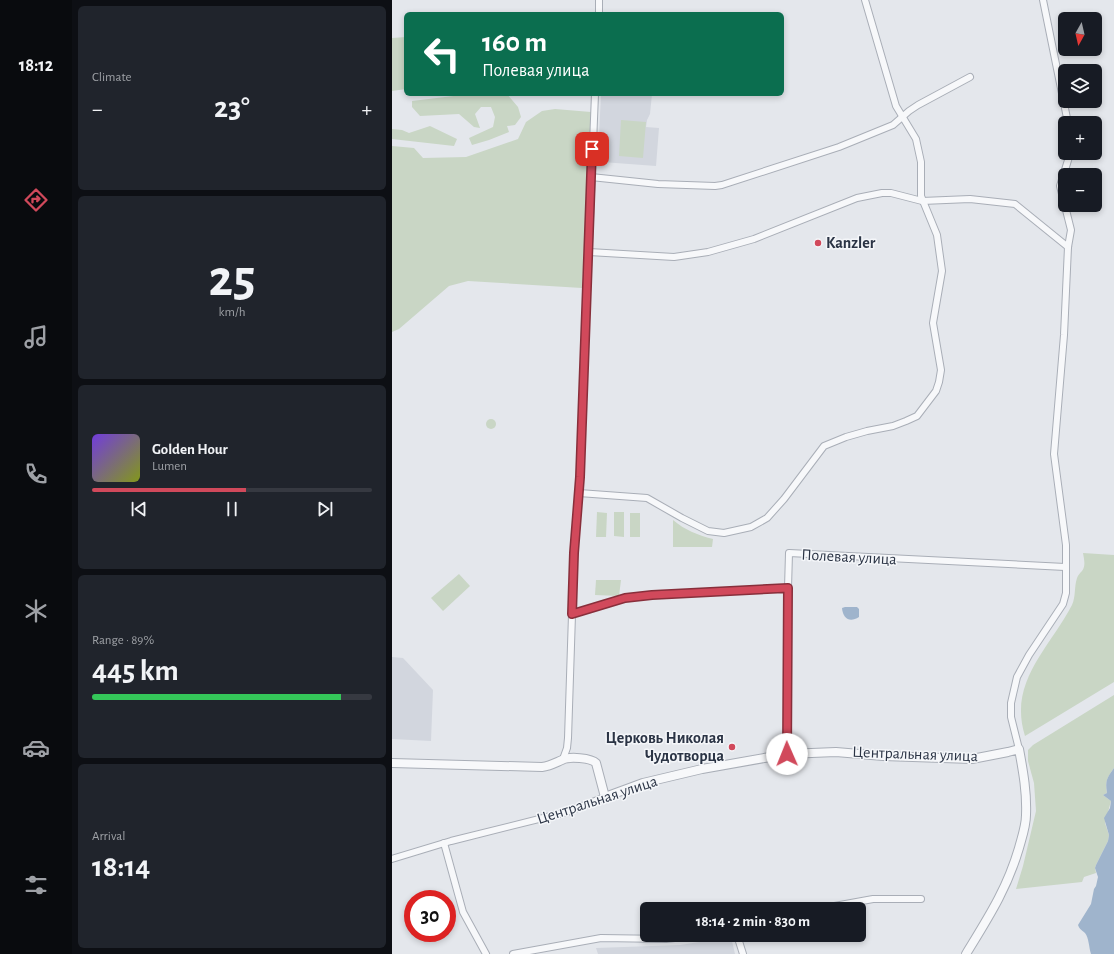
<!DOCTYPE html>
<html lang="en">
<head>
<meta charset="utf-8">
<style>
  body { margin:0; font-family:"Alegreya Sans",sans-serif; background:#20242c; color:#f1f3f6; height:100vh; display:flex; flex-direction:column; font-size:15px; white-space:nowrap }
  * { box-sizing:border-box; margin:0 }
  p { font-size:13px; color:#9ea1a6 }
  .icon { flex:none; width:22px; height:22px; fill:none; stroke:currentColor; stroke-width:2; stroke-linecap:round; stroke-linejoin:round }
  .map { position:relative; flex:1; overflow:hidden }
  .panel { display:flex; flex-direction:column; gap:6px; padding:6px; background:#0d0f14; width:320px }
  .panel>* { flex:none }
  .guide { position:absolute; left:12px; top:12px; width:380px; height:84px; border-radius:6px; box-shadow:0 2px 6px #0003; background:#0b6e4f; color:#fff; overflow:hidden }
  .needle { width:26px; rotate:188deg }
  .buttons { position:absolute; left:666px; top:12px; display:grid; gap:8px }
  .buttons a { display:grid; place-items:center; width:44px; height:44px; border-radius:6px; background:#171b24; box-shadow:0 2px 6px #0003; font-size:20px }
  .speed { position:absolute; left:12px; top:890px; display:flex; gap:8px; font-size:20px; font-weight:700; text-align:center }
  .speed>* { display:grid; place-content:center; width:52px; height:52px; border-radius:50%; background:#171b24; box-shadow:0 2px 6px #0003; line-height:1 }
  .speed .limit { border:6px solid #d22; background:#fff; color:#111 }
  .pin { position:absolute; display:grid; place-items:center; width:34px; height:34px; color:#fff; margin:-17px; border-radius:8px; box-shadow:0 2px 6px #0006 }
  .me { position:absolute; width:44px; margin:-22px; rotate:359deg; stroke-linejoin:round; filter:drop-shadow(0 0 3px #0008) }
  .turn { display:flex; align-items:center; gap:14px; height:84px; padding:0 12px; font-size:18px }
  .turn .icon { width:52px; height:52px; stroke-width:2.5 }
  .turn b { display:block; font-size:28px; line-height:34px }
  .big { font-size:30px; font-weight:700; line-height:1.1 }
  .panel .card { flex:1; display:flex; flex-direction:column; justify-content:center; gap:6px; min-width:0; padding:0 14px; border-radius:6px; background:#20242c }
  .panel .dial { align-items:center; gap:0 }
  .dial b { font-size:52px; line-height:1 }
  .song { display:flex; align-items:center; gap:12px }
  .cover { width:48px; height:48px; border-radius:6px; background:linear-gradient(135deg,hsl(260 70% 55%),hsl(70 70% 35%)) }
  .played { height:4px; border-radius:2px; background:linear-gradient(90deg,#d1495b 55%,#363941 55%) }
  .keys { display:flex; justify-content:space-around; direction:ltr }
  .heat { display:flex; justify-content:space-between; align-items:center; font-size:22px; direction:ltr }
  .charge { height:6px; border-radius:3px; background:linear-gradient(90deg,#34c759 89%,#363941 0) }
  .trip { position:absolute; left:248px; top:902px; width:226px; height:40px; border-radius:6px; background:#171b24; box-shadow:0 2px 6px #0003; font-weight:700; line-height:40px; text-align:center }
  main { display:flex; flex:1; min-height:0 }
  .dock { display:flex; flex-direction:column; width:72px; justify-content:space-around; align-items:center; background:#090b0e; color:#9ea1a6 }
  .dock .icon { width:28px; height:28px }
  .dock .active { color:#d1495b }
  .dock b { font-size:18px; color:#f1f3f6 }
  .map>svg:first-child { display:block }
  .built { fill:#d2d6de }
  .green { fill:#c9d6c5 }
  .water { fill:#9fb4cc }
  .lines { fill:none; stroke-linecap:round; stroke-linejoin:round }
  .minor-casing { stroke:#a9aeb7; stroke-width:8 }
  .tertiary-casing { stroke:#a9aeb7; stroke-width:10 }
  .minor { stroke:#f7f8fa; stroke-width:6 }
  .tertiary { stroke:#f7f8fa; stroke-width:8 }
  .route-casing { stroke:#882f3b; stroke-width:10 }
  .route { stroke:#d1495b; stroke-width:7 }
  .poi-dot { fill:#d1495b; stroke:#f4f6f9; stroke-width:1.5 }
  .labels { text-anchor:middle; dominant-baseline:central; stroke-width:3; stroke-linejoin:round; paint-order:stroke }
  .poi-label { font-size:16px; font-weight:bold; fill:#2b3445; stroke:#f4f6f9; text-anchor:start }
  .street-label { font-size:16px; fill:#2b3445; stroke:#f4f6f9 }
</style>
</head>
<body>
<main>
<nav class="dock">
<b>18:12</b>
<svg class="icon active" aria-label="directions" viewBox="0 0 24 24"><path d="M12 3l9 9-9 9-9-9zM9 14v-3h6M13 9l2 2-2 2"/></svg>
<svg class="icon" aria-label="music" viewBox="0 0 24 24"><path d="M9 18V5l10-2v13"/><circle cx="6" cy="18" r="3"/><circle cx="16" cy="16" r="3"/></svg>
<svg class="icon" aria-label="phone" viewBox="0 0 24 24"><path d="M5 4h4l2 5-3 2q2 4 5 5l2-3 5 2v4C11 20 4 13 5 4z"/></svg>
<svg class="icon" aria-label="climate" viewBox="0 0 24 24"><path d="M12 3v18M4 7l16 10M4 17L20 7"/></svg>
<svg class="icon" aria-label="car" viewBox="0 0 24 24"><path d="M5 17H2v-5l4-1 3-4h7l3 4 3 1v5h-3M9 17h6M6 11h13"/><circle cx="7" cy="17" r="2"/><circle cx="17" cy="17" r="2"/></svg>
<svg class="icon" aria-label="filters" viewBox="0 0 24 24"><path d="M4 7h16M4 17h16"/><circle cx="9" cy="7" r="2"/><circle cx="15" cy="17" r="2"/></svg>
</nav>
<section class="panel">
<div class="card"><p>Climate</p>
<div class="heat"><a>−</a><b class="big">23°</b><a>+</a></div>
</div>
<div class="card dial"><b>25</b><p>km/h</p></div>
<div class="card">
<div class="song"><i class="cover"></i><div><b>Golden Hour</b><p>Lumen</p></div></div>
<div class="played"></div>
<div class="keys"><svg class="icon" aria-label="previous" viewBox="0 0 24 24"><path d="M18 5L8 12l10 7zM5 5v14"/></svg><svg class="icon" aria-label="pause" viewBox="0 0 24 24"><path d="M8 5v14M16 5v14"/></svg><svg class="icon" aria-label="next" viewBox="0 0 24 24"><path d="M6 5l10 7-10 7zM19 5v14"/></svg></div>
</div>
<div class="card"><p>Range · 89%</p><b class="big">445 km</b><div class="charge"></div></div>
<div class="card"><p>Arrival</p><b class="big">18:14</b></div>
</section>
<div class="map">
<svg width="722" height="954" viewBox="0 0 722 954">
  <rect width="100%" height="100%" fill="#e4e7ec"/>
  <g class="built">
    <polygon points="209,94 260,94 258,114 255,120 254,127 267,128 264,166 210,162 212,137 207,136"/>
    <polygon points="0,657 11,658 41,690 39,741 0,739"/>
    <polygon points="339,937 343,954 206,954 204,948 288,945"/>
  </g>
  <g class="green">
    <polygon points="14,37 14,89 0,91 0,38"/>
    <polygon points="78,94 115,94 126,107 129,117 123,125 115,126 117,132 97,140 80,145 77,138 101,127 103,117 99,107 89,107 83,114 88,128 82,127 67,114 28,116 20,107 20,101"/>
    <polygon points="163,109 199,112 190,288 76,281 57,286 7,329 0,332 0,146 22,148 31,158 74,157 126,139 134,122 150,111"/>
    <polygon points="229,120 254,122 251,158 227,156"/>
    <polygon points="38,126 65,139 62,146 0,139 0,129 10,130 17,133"/>
    <circle cx="99" cy="424" r="5"/>
    <polygon points="205,512 215,513 214,537 204,537"/>
    <polygon points="222,512 232,512 232,537 222,536"/>
    <rect x="238" y="513" width="10" height="24"/>
    <path d="M281,520C293,530 305,535 321,539L320,547H281Z"/>
    <path d="M691,553L722,555V682L633,736C616,682 657,649 680,605C684,596 682,587 685,578C686,575 688,573 690,571C694,566 692,559 691,553Z"/>
    <polygon points="67,574 78,586 51,611 39,598"/>
    <polygon points="204,580 229,580 227,596 203,595"/>
    <path d="M722,695V768C715,778 713,781 715,793L711,795L719,801L713,823L717,835L716,841L704,865L703,868L704,873L692,877L690,882L624,889L631,866L644,811L642,783L636,761V750L641,745Z"/>
  </g>
  <g class="water">
    <path d="M453,607H465L467,609V617C458,623 451,619 450,608Z"/>
    <path d="M722,768V954H699C697,948 697,938 693,933C690,930 688,930 686,925L699,904L702,889L704,886L706,877L703,868L704,865L716,841L717,835L712,818L718,808L719,801L711,795L715,793C713,780 715,778 722,768Z"/>
  </g>
  <g class="lines">
    <g class="minor-casing">
      <g id="minor">
        <polyline points="651,0 676,123"/>
        <polyline points="207,14 207,0"/>
        <polyline points="199,177 266,184 323,186 330,185 447,147 501,125 517,111 526,105 578,77"/>
        <polyline points="197,252 282,257 316,252 362,239 465,198 490,193 499,193 530,201 578,199 623,204 676,247"/>
        <polyline points="187,493 255,498 290,518 316,531 332,533 359,527 375,518 392,499 432,446 454,437 475,431 501,426 514,421 525,416 544,391 547,382 549,370 541,323 550,271 545,235 529,196 529,162 524,139 504,106 473,0"/>
        <polyline points="180,614 233,598 259,595 396,588 397,553 673,567"/>
        <polyline points="627,749 619,717 619,703 625,677 637,655 671,604 674,593 674,545 662,454 672,335 676,247 679,230 668,186 677,157 677,153"/>
        <polyline points="395,754 396,588"/>
        <polyline points="171,759 175,748 176,738 182,553 187,493 203,94"/>
        <polyline points="52,843 71,912 94,954"/>
        <polyline points="0,859 59,841 175,812 213,797"/>
        <polyline points="426,909 481,899 529,899"/>
        <polyline points="345,935 351,954"/>
        <polyline points="121,954 209,938 274,939 309,935"/>
      </g>
    </g>
    <g class="tertiary-casing">
      <path id="tertiary" d="M0,763L150,767C158,766 163,763 170,760C177,756 199,758 204,763L213,797L251,783L310,769L395,754L444,752L491,756L580,759L616,752L627,749C631,771 635,792 634,815C634,826 630,837 627,848C615,889 596,918 574,954"/>
    </g>
    <use href="#minor" class="minor"/>
    <use href="#tertiary" class="tertiary"/>
  </g>
  <g class="lines">
    <g class="route-casing">
      <polyline id="route" points="200,149 188,477 182,553 180,614 233,598 260,595 396,588 395,754"/>
    </g>
    <use href="#route" class="route"/>
  </g>
  <g class="poi-dot">
    <circle cx="426" cy="243" r="4"/>
    <circle cx="340" cy="747" r="4"/>
  </g>
  <g class="labels">
    <g class="poi-label">
      <text x="434" y="243">Kanzler</text>
      <text x="332" y="738" text-anchor="end">Церковь Николая<tspan x="332" dy="18">Чудотворца</tspan></text>
    </g>
    <g class="street-label">
      <text transform="translate(457 557) rotate(3)">Полевая улица</text>
      <text transform="translate(523 754) rotate(2)">Центральная улица</text>
      <text transform="translate(205 800) rotate(-18)">Центральная улица</text>
    </g>
  </g>
</svg>
<div class="buttons">
<a><svg class="needle" viewBox="-14 -14 28 28"><path d="M0-13l5 13h-10z" fill="#e53935"/><path d="M0 13l5-13h-10z" fill="#9ea1a6"/></svg></a>
<a><svg class="icon" aria-label="layers" viewBox="0 0 24 24"><path d="M12 4l9 5-9 5-9-5zM3 14l9 5 9-5"/></svg></a>
<a>+</a>
<a>−</a>
</div>
<div class="speed"><div class="limit">30</div></div>
<div class="pin" style="left:200px;top:149px;background:#d93025"><svg class="icon" aria-label="arrive" viewBox="0 0 24 24"><path d="M6 21V4h12l-3 4 3 4H6"/></svg></div>
<svg class="me" style="left:395px;top:754px" viewBox="-20 -20 40 40"><circle r="19" fill="#fff"/><path d="M0-13L10 11 0 6-10 11z" fill="#d1495b"/></svg>
<div class="trip">18:14 · 2 min · 830 m</div>
<div class="guide">
<div class="turn"><svg class="icon" aria-label="left" viewBox="0 0 24 24"><path d="M17 20v-9H6M10 6l-5 5 5 5"/></svg><div><b>160 m</b>Полевая улица</div></div>
</div>
</div>
</main>
</body>
</html>
